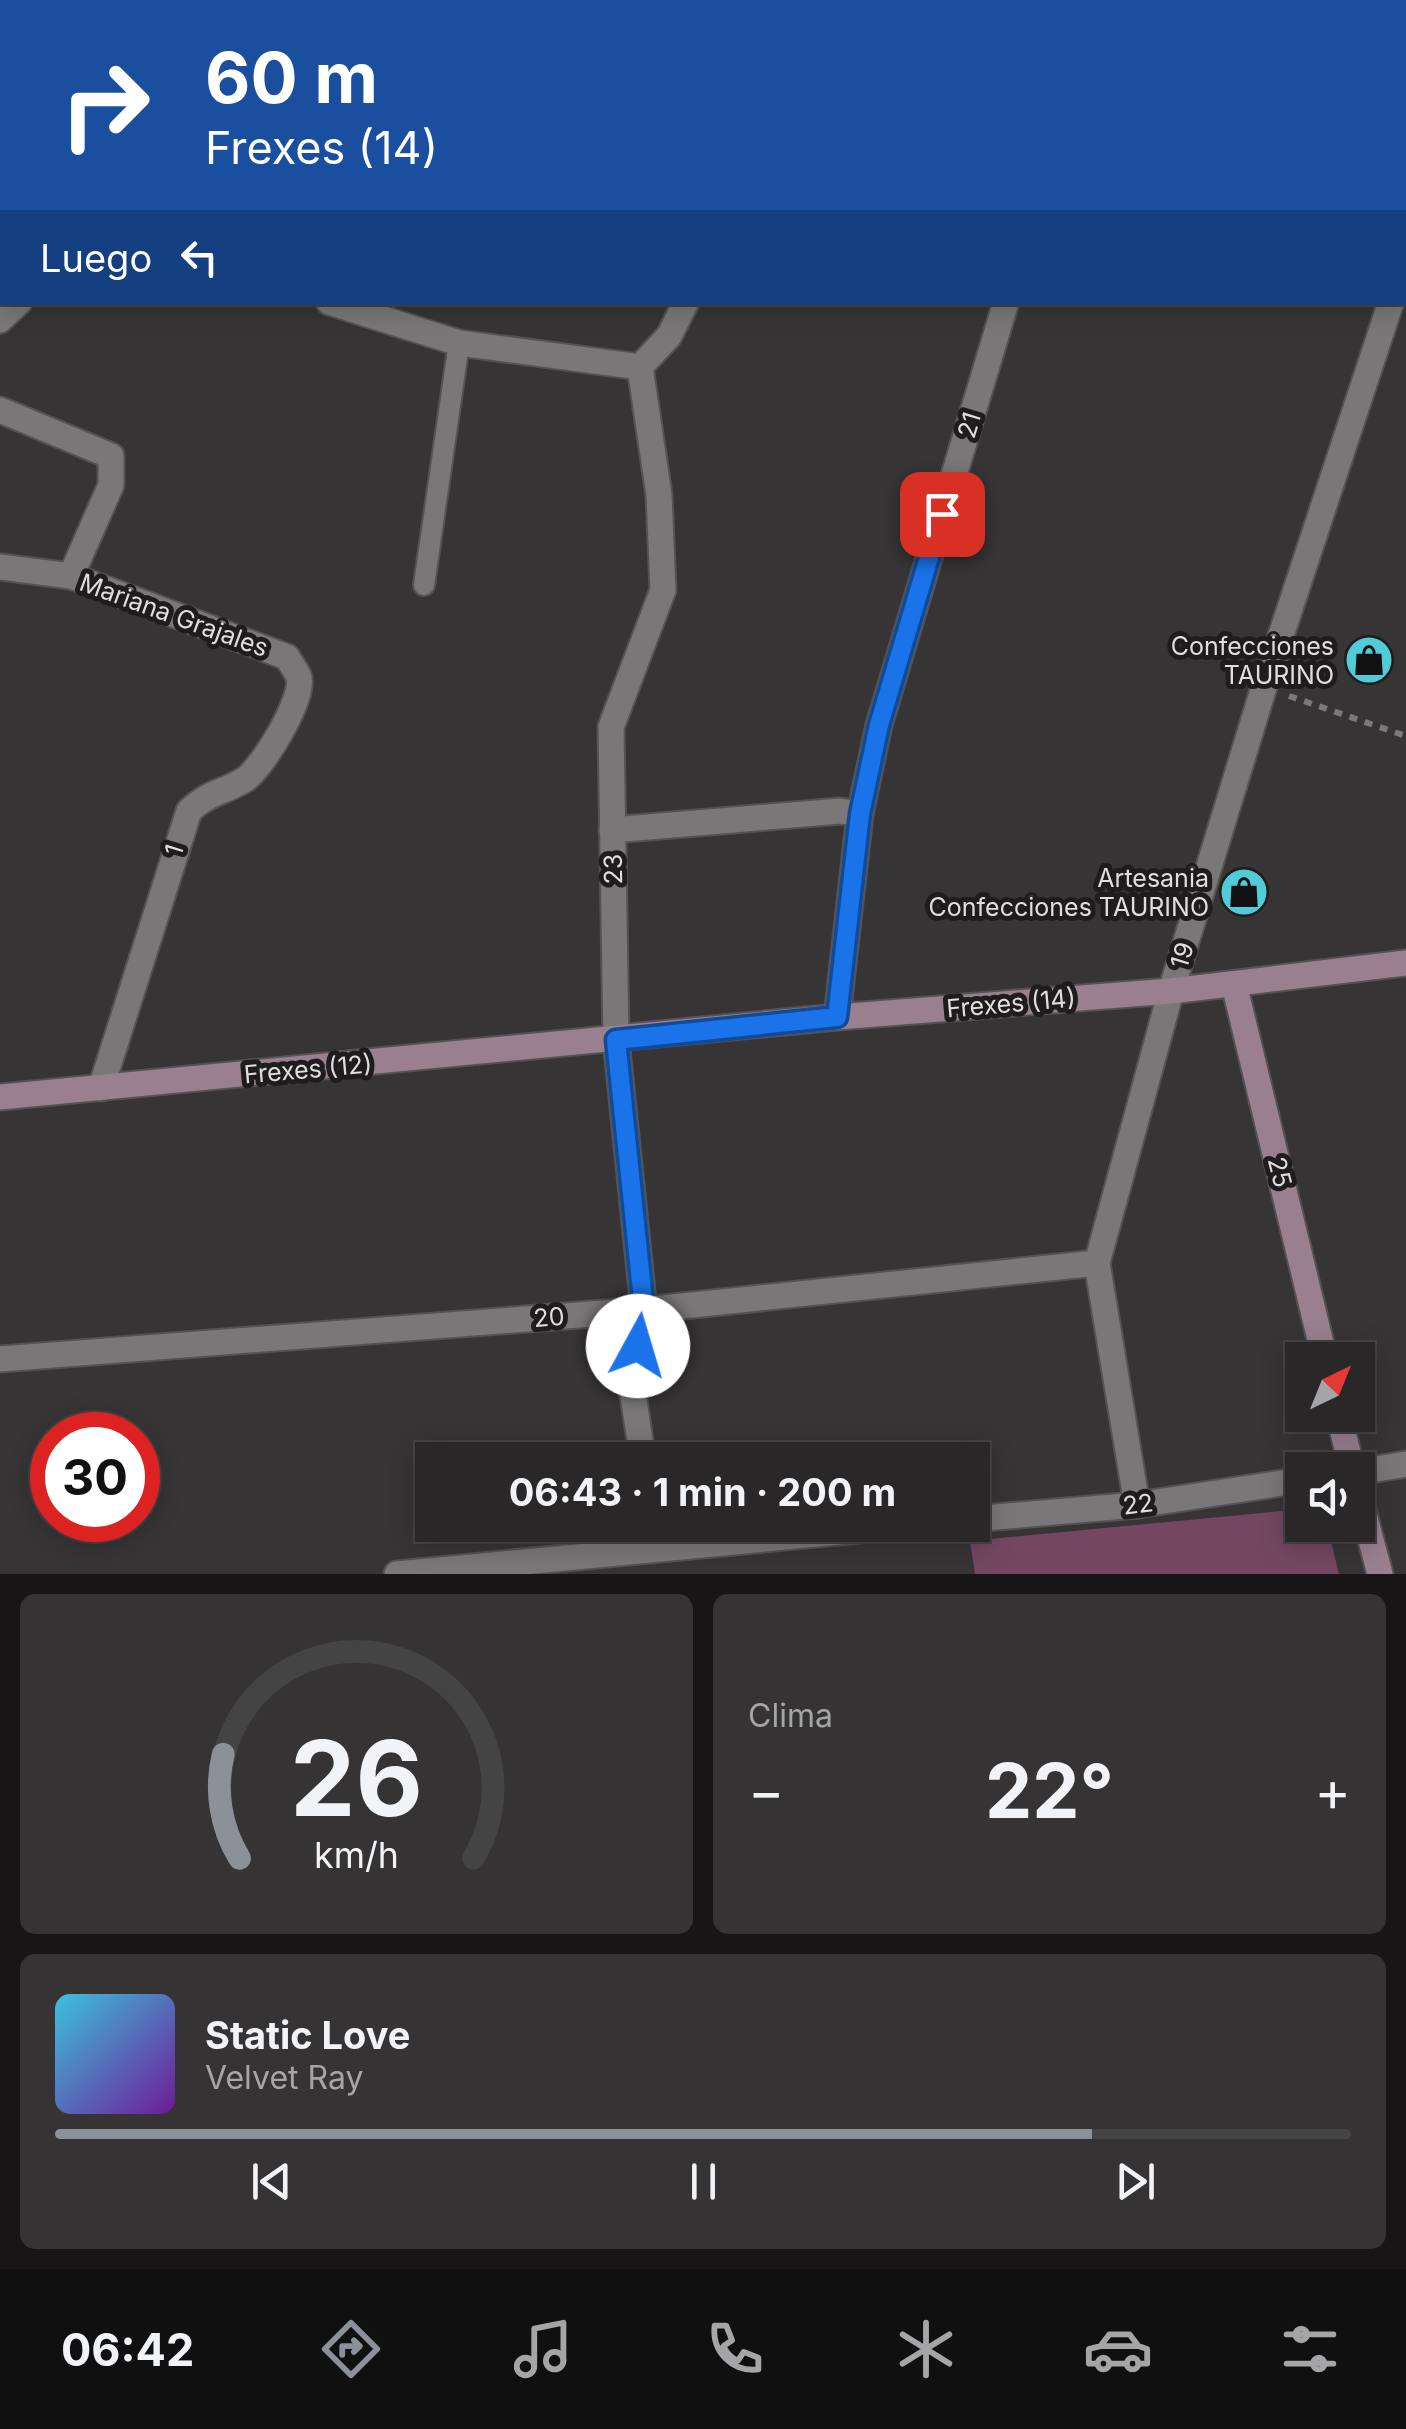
<!DOCTYPE html>
<html lang="es">
<head>
<meta charset="utf-8">
<style>
  body { margin:0; font-family:Inter,sans-serif; background:#353334; color:#f1f3f6; height:100vh; display:flex; flex-direction:column; font-size:38px; white-space:nowrap }
  * { box-sizing:border-box; margin:0 }
  p { font-size:32px; color:#a5a5a8 }
  .icon { flex:none; width:55px; height:55px; fill:none; stroke:currentColor; stroke-width:2; stroke-linecap:round; stroke-linejoin:round }
  .map { position:relative; height:1574px; overflow:hidden }
  .panel { display:flex; flex-direction:column; gap:20px; padding:20px; background:#171516; flex:1 }
  .panel>* { flex:none }
  .banner { position:absolute; left:0px; top:0px; width:1408px; height:305px; box-shadow:0 5px 25px #0003,0 0 0 2px #454445; background:#1a4fa0; color:#fff; overflow:hidden }
  .needle { width:65px; rotate:43deg }
  .buttons { position:absolute; left:1285px; top:1342px; display:grid; gap:20px }
  .buttons a { display:grid; place-items:center; width:90px; height:90px; border-radius:0px; background:#292728; box-shadow:0 5px 25px #0003,0 0 0 2px #454445; font-size:50px }
  .speed { position:absolute; left:30px; top:1412px; display:flex; gap:20px; font-size:50px; font-weight:700; text-align:center }
  .speed>* { display:grid; place-content:center; width:130px; height:130px; border-radius:50%; background:#292728; box-shadow:0 5px 25px #0003,0 0 0 2px #454445; line-height:1 }
  .speed .limit { border:15px solid #d22; background:#fff; color:#111 }
  .pin { position:absolute; display:grid; place-items:center; width:85px; height:85px; color:#fff; margin:-42px; border-radius:20px; box-shadow:0 5px 15px #0006 }
  .me { position:absolute; width:110px; margin:-55px; rotate:6deg; stroke-linejoin:round; filter:drop-shadow(0 0 8px #0008) }
  .turn { display:flex; align-items:center; gap:35px; height:210px; padding:0 40px; font-size:45px }
  .turn .icon { width:130px; height:130px; stroke-width:2.5 }
  .turn b { display:block; font-size:70px; line-height:85px }
  .then { display:flex; align-items:center; height:95px; padding:0 40px; background:#0003; gap:20px; font-size:38px }
  .big { font-size:75px; font-weight:700; line-height:1.1 }
  .panel .card { flex:1; display:flex; flex-direction:column; justify-content:center; gap:15px; min-width:0; padding:0 35px; border-radius:15px; background:#353334 }
  .panel .dial { align-items:center; gap:0 }
  .dial svg { height:260px; overflow:visible; fill:none; stroke:#454445; stroke-width:7; stroke-linecap:round; text-anchor:middle }
  .dial text { fill:#f1f3f6; stroke:none }
  .song { display:flex; align-items:center; gap:30px }
  .cover { width:120px; height:120px; border-radius:15px; background:linear-gradient(135deg,hsl(190 70% 55%),hsl(280 70% 35%)) }
  .played { height:10px; border-radius:5px; background:linear-gradient(90deg,#8c9099 80%,#454445 80%) }
  .keys { display:flex; justify-content:space-around; direction:ltr }
  .heat { display:flex; justify-content:space-between; align-items:center; font-size:55px; direction:ltr }
  .panel .tiles { flex:1; display:grid; gap:20px; grid-template-columns:1fr 1fr }
  .card:last-child { grid-column:span 2 }
  .trip { position:absolute; left:415px; top:1442px; width:575px; height:100px; border-radius:0px; background:#292728; box-shadow:0 5px 25px #0003,0 0 0 2px #454445; font-weight:700; line-height:100px; text-align:center }
  .tabs { display:flex; height:160px; justify-content:space-around; align-items:center; background:#101010; color:#a5a5a8 }
  .tabs .icon { width:70px; height:70px }
  .tabs .active { color:#8c9099 }
  .tabs b { font-size:45px; color:#f1f3f6 }
  .map>svg:first-child { display:block }
  .park { fill:#744662 }
  .lines { fill:none; stroke-linecap:round; stroke-linejoin:round }
  .lane-casing { stroke:#555253; stroke-width:24 }
  .street-casing { stroke:#555253; stroke-width:29 }
  .secondary-casing { stroke:#555253; stroke-width:29 }
  .path { stroke:#7b787a; stroke-width:6; stroke-dasharray:8 8; stroke-linecap:butt }
  .lane { stroke:#7a7778; stroke-width:20 }
  .street { stroke:#7a7778; stroke-width:25 }
  .secondary { stroke:#9a808f; stroke-width:25 }
  .route-casing { stroke:#114b97; stroke-width:25 }
  .route { stroke:#1a73e8; stroke-width:18 }
  .labels { text-anchor:middle; dominant-baseline:central; stroke-width:10; stroke-linejoin:round; paint-order:stroke }
  .street-label { font-size:25px; fill:#dfddde; stroke:#1e1c1d }
  .poi-label { font-size:25px; fill:#dfddde; stroke:#1e1c1d; text-anchor:end }
</style>
</head>
<body>
<div class="map">
<svg width="1406" height="1574" viewBox="0 0 1406 1574">
  <rect width="100%" height="100%" fill="#373436"/>
  <polygon class="park" points="1302,1509 1302,1525 1327,1525 1339,1574 975,1574 970,1541"/>
  <g class="lines">
    <g class="lane-casing">
      <g id="lane">
        <polyline points="1173,0 1173,2"/>
        <polyline points="424,585 459,343"/>
      </g>
    </g>
    <g class="street-casing">
      <g id="street">
        <polyline points="489,0 492,2"/>
        <polyline points="77,2 78,0"/>
        <polyline points="0,33 2,34"/>
        <polyline points="1405,261 1406,258"/>
        <polyline points="329,302 459,343 640,367"/>
        <polyline points="0,320 19,302"/>
        <polyline points="640,367 659,495 663,590 611,727 616,1040 644,1310 631,1382 643,1460"/>
        <polyline points="640,367 669,336 686,302"/>
        <polyline points="0,410 111,456 111,485 71,576"/>
        <path d="M0,567L71,576L287,657C290,663 297,671 299,678C304,699 262,769 244,780C221,794 212,790 189,811L101,1088"/>
        <polyline points="612,830 840,811 860,814"/>
        <polyline points="837,1017 860,814 879,725 1006,302"/>
        <polyline points="0,1359 644,1310 1097,1263"/>
        <polyline points="1358,1472 1406,1464"/>
        <polyline points="1137,1505 1097,1263 1171,991 1264,687 1391,302"/>
        <polyline points="972,1519 1137,1505 1302,1480"/>
        <polyline points="397,1574 912,1525"/>
      </g>
    </g>
    <g class="secondary-casing">
      <g id="secondary">
        <polyline points="1234,984 1325,1360"/>
        <polyline points="0,1097 837,1017 1171,991 1406,963"/>
        <polyline points="1339,1415 1352,1470"/>
        <polyline points="1358,1491 1380,1574"/>
      </g>
    </g>
    <polyline class="path" points="1289,696 1406,736"/>
    <use href="#lane" class="lane"/>
    <use href="#street" class="street"/>
    <use href="#secondary" class="secondary"/>
  </g>
  <g class="lines">
    <g class="route-casing">
      <polyline id="route" points="638,1346 644,1310 616,1040 837,1017 860,814 879,725 942,514"/>
    </g>
    <use href="#route" class="route"/>
  </g>
  <defs>
    <g id="shop-disc" transform="scale(2.5)"><circle r="9.5" fill="#52cbd8" stroke="#1e1c1d"/><path d="M-5-2.5h2.3a2.7 3.5 0 0 1 5.4 0H5L5.5 6h-11ZM-1.5-2.5h3a1.5 2.3 0 0 0-3 0Z" fill="#111"/></g>
  </defs>
  <g fill-rule="evenodd">
    <use href="#shop-disc" x="1369" y="660"/>
    <use href="#shop-disc" x="1244" y="892"/>
  </g>
  <g class="labels">
    <g class="street-label">
      <text transform="translate(969 425) rotate(-73)">21</text>
      <text transform="translate(174 615) rotate(20)">Mariana Grajales</text>
      <text transform="translate(174 850) rotate(-73)">1</text>
      <text transform="translate(613 869) rotate(-91)">23</text>
      <text transform="translate(1182 955) rotate(-73)">19</text>
      <text transform="translate(1011 1003) rotate(-5)">Frexes (14)</text>
      <text transform="translate(308 1069) rotate(-5)">Frexes (12)</text>
      <text transform="translate(1280 1172) rotate(76)">25</text>
      <text transform="translate(549 1317) rotate(-5)">20</text>
      <text transform="translate(1138 1504) rotate(-7)">22</text>
    </g>
    <g class="poi-label">
      <text x="1334" y="646">Confecciones<tspan x="1334" dy="29">TAURINO</tspan></text>
      <text x="1209" y="878">Artesania<tspan x="1209" dy="29">Confecciones TAURINO</tspan></text>
    </g>
  </g>
</svg>
<div class="buttons">
<a><svg class="needle" viewBox="-14 -14 28 28"><path d="M0-13l5 13h-10z" fill="#e53935"/><path d="M0 13l5-13h-10z" fill="#a5a5a8"/></svg></a>
<a><svg class="icon" aria-label="sound" viewBox="0 0 24 24"><path d="M4 9h4l5-4v14l-5-4H4zM17 9q2 3 0 6"/></svg></a>
</div>
<div class="speed"><div class="limit">30</div></div>
<div class="pin" style="left:942px;top:514px;background:#d93025"><svg class="icon" aria-label="arrive" viewBox="0 0 24 24"><path d="M6 21V4h12l-3 4 3 4H6"/></svg></div>
<svg class="me" style="left:638px;top:1346px" viewBox="-20 -20 40 40"><circle r="19" fill="#fff"/><path d="M0-13L10 11 0 6-10 11z" fill="#1a73e8"/></svg>
<div class="trip">06:43 · 1 min · 200 m</div>
<div class="banner">
<div class="turn"><svg class="icon" aria-label="right" viewBox="0 0 24 24"><path d="M7 20v-9h11M14 6l5 5-5 5"/></svg><div><b>60 m</b>Frexes (14)</div></div>
<div class="then">Luego<svg class="icon" aria-label="left" viewBox="0 0 24 24"><path d="M17 20v-9H6M10 6l-5 5 5 5"/></svg></div>
</div>
</div>
<section class="panel">
<div class="tiles">
<div class="card dial"><svg viewBox="0 0 100 80">
<path d="M14 69A42 42 0 1 1 86 69"/>
<path d="M14 69A42 42 0 0 1 9 37" stroke="#8c9099"/>
<text x="50" y="56" font-size="32" font-weight="700">26</text>
<text x="50" y="72" font-size="11">km/h</text>
</svg></div>
<div class="card"><p>Clima</p>
<div class="heat"><a>−</a><b class="big">22°</b><a>+</a></div>
</div>
<div class="card">
<div class="song"><i class="cover"></i><div><b>Static Love</b><p>Velvet Ray</p></div></div>
<div class="played"></div>
<div class="keys"><svg class="icon" aria-label="previous" viewBox="0 0 24 24"><path d="M18 5L8 12l10 7zM5 5v14"/></svg><svg class="icon" aria-label="pause" viewBox="0 0 24 24"><path d="M8 5v14M16 5v14"/></svg><svg class="icon" aria-label="next" viewBox="0 0 24 24"><path d="M6 5l10 7-10 7zM19 5v14"/></svg></div>
</div>
</div>
</section>
<nav class="tabs">
<b>06:42</b>
<svg class="icon active" aria-label="directions" viewBox="0 0 24 24"><path d="M12 3l9 9-9 9-9-9zM9 14v-3h6M13 9l2 2-2 2"/></svg>
<svg class="icon" aria-label="music" viewBox="0 0 24 24"><path d="M9 18V5l10-2v13"/><circle cx="6" cy="18" r="3"/><circle cx="16" cy="16" r="3"/></svg>
<svg class="icon" aria-label="phone" viewBox="0 0 24 24"><path d="M5 4h4l2 5-3 2q2 4 5 5l2-3 5 2v4C11 20 4 13 5 4z"/></svg>
<svg class="icon" aria-label="climate" viewBox="0 0 24 24"><path d="M12 3v18M4 7l16 10M4 17L20 7"/></svg>
<svg class="icon" aria-label="car" viewBox="0 0 24 24"><path d="M5 17H2v-5l4-1 3-4h7l3 4 3 1v5h-3M9 17h6M6 11h13"/><circle cx="7" cy="17" r="2"/><circle cx="17" cy="17" r="2"/></svg>
<svg class="icon" aria-label="filters" viewBox="0 0 24 24"><path d="M4 7h16M4 17h16"/><circle cx="9" cy="7" r="2"/><circle cx="15" cy="17" r="2"/></svg>
</nav>
</body>
</html>
